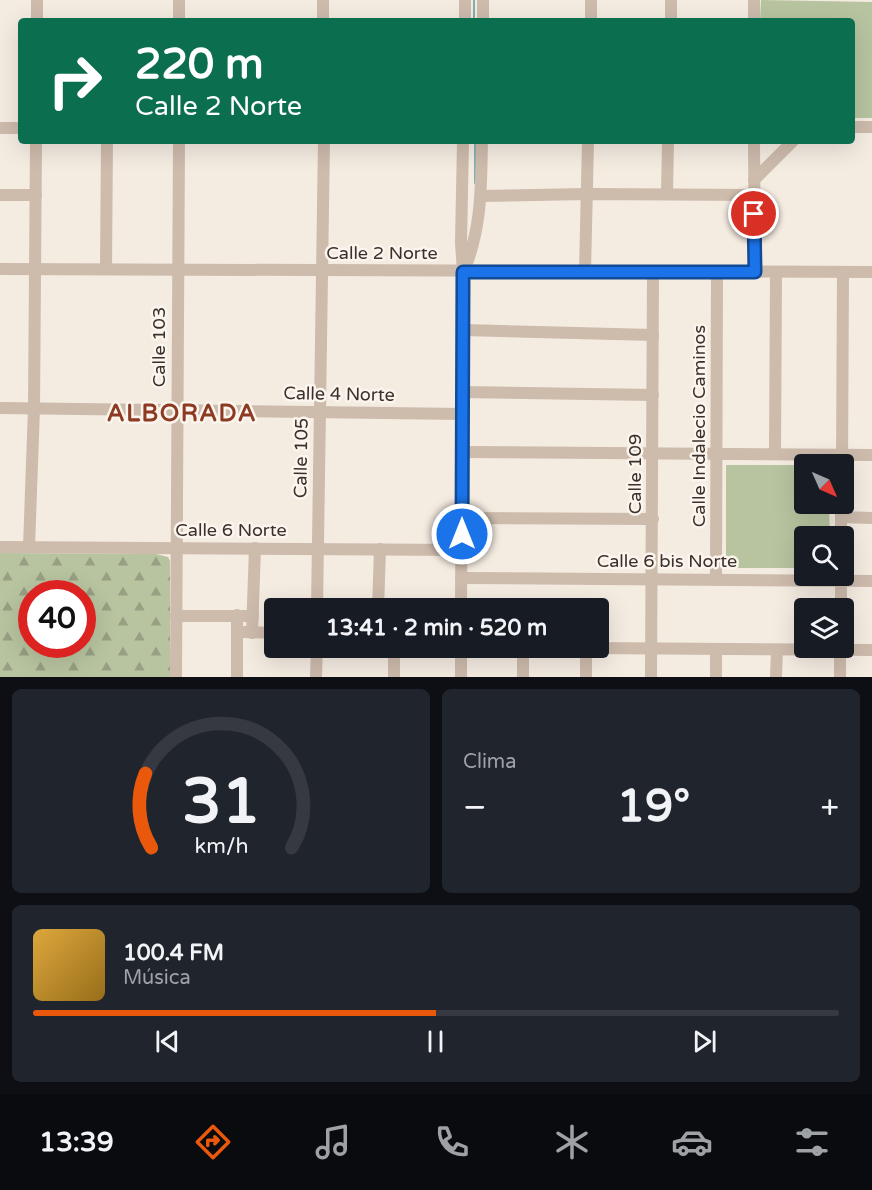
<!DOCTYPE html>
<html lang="es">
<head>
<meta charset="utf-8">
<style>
  body { margin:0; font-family:"Varela Round",sans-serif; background:#20242c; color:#f1f3f6; height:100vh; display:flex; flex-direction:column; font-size:22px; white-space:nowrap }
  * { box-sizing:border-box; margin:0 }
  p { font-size:20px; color:#9ea1a6 }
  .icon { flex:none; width:33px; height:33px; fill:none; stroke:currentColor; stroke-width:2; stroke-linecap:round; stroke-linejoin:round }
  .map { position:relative; height:677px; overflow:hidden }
  .details { display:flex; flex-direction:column; gap:12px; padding:12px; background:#0d0f14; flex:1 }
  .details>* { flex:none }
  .top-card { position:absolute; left:18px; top:18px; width:837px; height:126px; border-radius:6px; box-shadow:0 6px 24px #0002; background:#0b6e4f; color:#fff; overflow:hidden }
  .needle { width:39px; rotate:135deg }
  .controls { position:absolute; left:794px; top:454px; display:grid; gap:12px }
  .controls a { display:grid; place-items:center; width:60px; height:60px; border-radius:6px; background:#171b24; box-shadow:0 6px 24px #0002; font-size:30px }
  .speed { position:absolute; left:18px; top:580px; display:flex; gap:12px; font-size:30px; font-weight:700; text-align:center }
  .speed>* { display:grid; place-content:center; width:78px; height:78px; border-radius:50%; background:#171b24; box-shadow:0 6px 24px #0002; line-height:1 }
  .speed .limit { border:9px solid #d22; background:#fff; color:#111 }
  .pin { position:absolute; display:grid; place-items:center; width:51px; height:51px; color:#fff; margin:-26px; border:3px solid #fff; border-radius:50%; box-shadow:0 2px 6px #0007 }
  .me { position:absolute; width:66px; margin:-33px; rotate:0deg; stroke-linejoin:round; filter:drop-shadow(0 0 4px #0008) }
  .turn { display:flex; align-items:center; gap:21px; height:126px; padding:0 18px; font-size:27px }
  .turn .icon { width:78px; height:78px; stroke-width:2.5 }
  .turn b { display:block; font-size:42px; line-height:51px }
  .big { font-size:45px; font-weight:800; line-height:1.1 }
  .details .tile { flex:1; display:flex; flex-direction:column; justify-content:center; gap:9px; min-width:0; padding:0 21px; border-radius:9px; background:#20242c }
  .details .dial { align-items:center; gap:0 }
  .dial svg { height:156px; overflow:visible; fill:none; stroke:#363941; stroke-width:7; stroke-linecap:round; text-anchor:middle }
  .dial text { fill:#f1f3f6; stroke:none }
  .song { display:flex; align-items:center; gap:18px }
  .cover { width:72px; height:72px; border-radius:9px; background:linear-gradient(135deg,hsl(40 70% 55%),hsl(40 70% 35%)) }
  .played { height:6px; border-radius:3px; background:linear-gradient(90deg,#ea580c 50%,#363941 50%) }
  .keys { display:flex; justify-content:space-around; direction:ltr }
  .heat { display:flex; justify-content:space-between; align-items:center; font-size:33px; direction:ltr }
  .details .tiles { flex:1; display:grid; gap:12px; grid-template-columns:1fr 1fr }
  .tile:last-child { grid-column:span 2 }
  .trip { position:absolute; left:264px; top:598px; width:345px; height:60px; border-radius:6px; background:#171b24; box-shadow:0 6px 24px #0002; font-weight:800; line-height:60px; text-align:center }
  .tab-bar { display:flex; height:96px; justify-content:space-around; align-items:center; background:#090b0e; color:#9ea1a6 }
  .tab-bar .icon { width:42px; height:42px }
  .tab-bar .active { color:#ea580c }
  .tab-bar b { font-size:27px; color:#f1f3f6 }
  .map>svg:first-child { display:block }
  .green { fill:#b8c4a0 }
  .forest { fill:url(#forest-firs); fill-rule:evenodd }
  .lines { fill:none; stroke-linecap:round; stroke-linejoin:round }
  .stream { stroke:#7fb0b2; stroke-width:2 }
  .minor { stroke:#cdbbac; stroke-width:12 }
  .route-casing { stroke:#114b97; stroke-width:15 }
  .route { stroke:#1a73e8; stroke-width:10 }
  .labels { text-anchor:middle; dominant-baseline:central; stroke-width:5; stroke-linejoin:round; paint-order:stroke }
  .street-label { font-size:18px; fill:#3b302b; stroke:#fbf5ee }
  .district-label { font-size:24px; font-weight:bold; letter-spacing:1.5px; fill:#8c3b22; stroke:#fbf5ee }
</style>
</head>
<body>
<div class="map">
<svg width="872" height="677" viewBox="0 0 872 677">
  <defs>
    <pattern id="forest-firs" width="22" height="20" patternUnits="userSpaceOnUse" patternTransform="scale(1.5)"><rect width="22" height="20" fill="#b8c4a0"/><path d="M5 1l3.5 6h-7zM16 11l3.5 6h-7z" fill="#97a083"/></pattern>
  </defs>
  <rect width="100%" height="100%" fill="#f4ebe1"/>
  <g class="green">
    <polygon points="761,0 872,2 872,118 852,118 852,21 760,21"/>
    <polygon points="726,465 830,465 804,465 804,504 829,504 830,537 804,537 804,568 726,568"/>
  </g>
  <path class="forest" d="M0,553L156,554L168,557L170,561V677H0ZM32,594H82V645H32Z"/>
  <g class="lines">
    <g class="stream">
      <polyline points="474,0 474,21"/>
      <polyline points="475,141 475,183"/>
    </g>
    <g class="minor">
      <polyline points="323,0 323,21"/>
      <polyline points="37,21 37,0"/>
      <polyline points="179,21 179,0"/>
      <polyline points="465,21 465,0"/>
      <polyline points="483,21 483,0"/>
      <polyline points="591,21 591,0"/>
      <polyline points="671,21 671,0"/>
      <polyline points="754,21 754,0"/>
      <polyline points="852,127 872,127"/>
      <polyline points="0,128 21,128"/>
      <polyline points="754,141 755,272"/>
      <polyline points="754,180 793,141"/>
      <polyline points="667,194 668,141"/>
      <polyline points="0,195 36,195"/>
      <polyline points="481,196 586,194 754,195"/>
      <polyline points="0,269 872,272"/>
      <polyline points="106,269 107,141"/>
      <path d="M464,271C482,227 481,187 482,141"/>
      <polyline points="585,272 588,141"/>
      <polyline points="463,330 653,335"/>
      <polyline points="462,392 653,395"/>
      <polyline points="0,408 462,414"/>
      <polyline points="462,452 872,455"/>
      <polyline points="775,453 776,272"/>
      <polyline points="842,465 843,272"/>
      <polyline points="841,517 872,518"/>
      <polyline points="462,518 653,519"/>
      <polyline points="841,537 841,504"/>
      <polyline points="0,547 462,550"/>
      <polyline points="29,547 34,408 36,141"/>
      <polyline points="461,578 872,581"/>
      <polyline points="716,580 717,272"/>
      <polyline points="317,609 324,141"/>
      <polyline points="378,609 380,549"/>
      <polyline points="461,609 463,272 461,243 463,141"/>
      <polyline points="841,609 841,576"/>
      <polyline points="237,615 237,677"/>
      <polyline points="176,616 253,616"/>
      <polyline points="244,632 274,633"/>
      <polyline points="252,633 255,548"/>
      <polyline points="589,648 872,650"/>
      <polyline points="176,677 179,141"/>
      <polyline points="316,677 317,648"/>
      <polyline points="394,677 394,648"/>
      <polyline points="461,677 461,648 465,648"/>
      <polyline points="523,677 523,648"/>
      <polyline points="586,677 586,648"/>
      <polyline points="651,677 653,271"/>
      <polyline points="716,677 716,649"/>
      <polyline points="776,677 777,650"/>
      <polyline points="840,677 840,648"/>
    </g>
  </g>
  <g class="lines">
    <g class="route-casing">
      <polyline id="route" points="462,534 463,272 755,272 754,214"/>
    </g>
    <use href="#route" class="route"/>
  </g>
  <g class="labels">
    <g class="street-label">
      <text x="382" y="253">Calle 2 Norte</text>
      <text transform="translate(159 347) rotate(-90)">Calle 103</text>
      <text transform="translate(339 394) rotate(1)">Calle 4 Norte</text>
      <text transform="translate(699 426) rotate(-90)">Calle Indalecio Caminos</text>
      <text transform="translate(301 458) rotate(-89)">Calle 105</text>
      <text transform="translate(635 474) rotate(-90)">Calle 109</text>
      <text x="231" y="530">Calle 6 Norte</text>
      <text x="667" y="561">Calle 6 bis Norte</text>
    </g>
    <g class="district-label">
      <text x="182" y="413">ALBORADA</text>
    </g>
  </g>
</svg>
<div class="controls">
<a><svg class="needle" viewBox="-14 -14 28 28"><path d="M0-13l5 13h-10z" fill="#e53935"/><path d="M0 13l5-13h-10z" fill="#9ea1a6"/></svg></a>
<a><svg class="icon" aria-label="search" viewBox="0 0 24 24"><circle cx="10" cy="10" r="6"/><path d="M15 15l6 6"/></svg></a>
<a><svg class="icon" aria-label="layers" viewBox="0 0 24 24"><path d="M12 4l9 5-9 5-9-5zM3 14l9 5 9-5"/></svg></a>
</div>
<div class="speed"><div class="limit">40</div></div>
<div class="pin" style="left:754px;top:214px;background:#d93025"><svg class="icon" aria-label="arrive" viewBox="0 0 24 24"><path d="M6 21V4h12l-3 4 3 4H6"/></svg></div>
<svg class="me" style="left:462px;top:534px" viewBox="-20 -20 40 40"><circle r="17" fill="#1a73e8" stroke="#fff" stroke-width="3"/><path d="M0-11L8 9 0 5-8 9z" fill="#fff"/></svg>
<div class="trip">13:41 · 2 min · 520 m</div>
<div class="top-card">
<div class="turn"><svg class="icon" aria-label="right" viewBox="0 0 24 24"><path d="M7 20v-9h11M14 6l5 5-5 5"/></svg><div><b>220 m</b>Calle 2 Norte</div></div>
</div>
</div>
<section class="details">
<div class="tiles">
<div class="tile dial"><svg viewBox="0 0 100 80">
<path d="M14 69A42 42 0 1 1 86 69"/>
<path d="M14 69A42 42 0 0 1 11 31" stroke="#ea580c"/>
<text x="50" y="56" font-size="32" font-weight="700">31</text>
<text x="50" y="72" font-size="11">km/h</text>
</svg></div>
<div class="tile"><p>Clima</p>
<div class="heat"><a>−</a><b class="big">19°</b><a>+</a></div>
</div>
<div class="tile">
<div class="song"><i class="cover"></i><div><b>100.4 FM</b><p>Música</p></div></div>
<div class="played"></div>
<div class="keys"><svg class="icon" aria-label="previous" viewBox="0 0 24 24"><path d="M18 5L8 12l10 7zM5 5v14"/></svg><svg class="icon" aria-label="pause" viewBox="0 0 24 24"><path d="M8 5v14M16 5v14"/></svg><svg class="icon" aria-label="next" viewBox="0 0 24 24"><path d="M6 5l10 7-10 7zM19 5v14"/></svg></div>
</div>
</div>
</section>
<nav class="tab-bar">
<b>13:39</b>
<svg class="icon active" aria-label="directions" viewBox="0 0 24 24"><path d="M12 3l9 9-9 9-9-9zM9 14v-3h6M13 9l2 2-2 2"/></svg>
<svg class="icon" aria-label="music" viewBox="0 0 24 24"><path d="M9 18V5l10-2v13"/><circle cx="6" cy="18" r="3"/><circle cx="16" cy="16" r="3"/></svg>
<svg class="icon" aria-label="phone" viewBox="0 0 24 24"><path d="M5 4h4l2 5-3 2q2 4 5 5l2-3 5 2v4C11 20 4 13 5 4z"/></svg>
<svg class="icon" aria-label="climate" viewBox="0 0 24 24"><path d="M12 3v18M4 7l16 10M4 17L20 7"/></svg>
<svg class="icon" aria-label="car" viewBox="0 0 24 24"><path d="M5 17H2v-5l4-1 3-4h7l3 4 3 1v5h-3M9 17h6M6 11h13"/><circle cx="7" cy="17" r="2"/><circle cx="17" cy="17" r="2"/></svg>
<svg class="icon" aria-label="filters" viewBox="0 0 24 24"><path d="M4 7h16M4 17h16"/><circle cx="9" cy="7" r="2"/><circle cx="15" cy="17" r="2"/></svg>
</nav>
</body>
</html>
